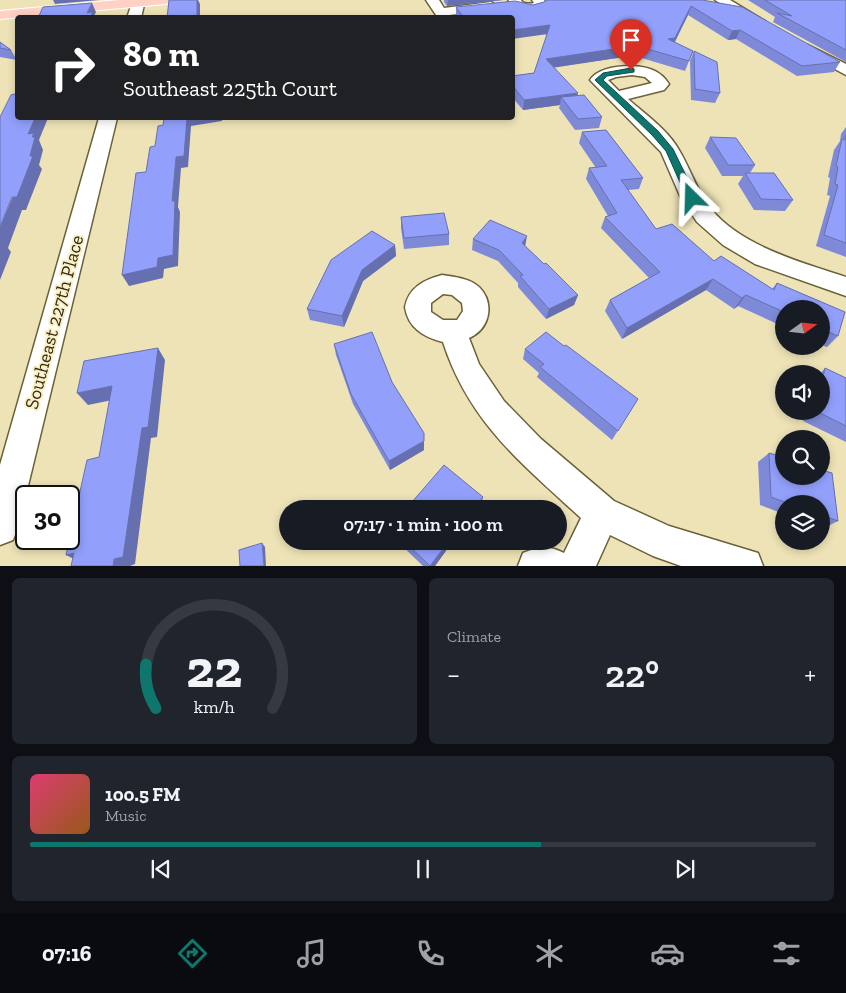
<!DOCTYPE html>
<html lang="en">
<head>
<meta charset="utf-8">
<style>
  body { margin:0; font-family:"Zilla Slab",serif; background:#20242c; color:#f1f3f6; height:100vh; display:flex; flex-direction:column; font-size:19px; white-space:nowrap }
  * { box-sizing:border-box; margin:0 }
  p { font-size:16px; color:#9ea1a6 }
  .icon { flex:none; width:28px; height:28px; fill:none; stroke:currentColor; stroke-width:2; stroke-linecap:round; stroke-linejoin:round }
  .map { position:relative; height:566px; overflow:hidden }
  .details { display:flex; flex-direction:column; gap:12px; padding:12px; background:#0d0f14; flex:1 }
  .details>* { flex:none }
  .guide { position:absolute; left:15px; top:15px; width:500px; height:105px; border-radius:5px; box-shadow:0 2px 8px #0003; background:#202124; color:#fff; overflow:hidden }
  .needle { width:32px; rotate:75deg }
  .tools { position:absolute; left:775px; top:300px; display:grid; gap:10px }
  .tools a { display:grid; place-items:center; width:55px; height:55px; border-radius:50%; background:#171b24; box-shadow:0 2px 8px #0003; font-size:25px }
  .speed { position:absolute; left:15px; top:485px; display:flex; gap:10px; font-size:25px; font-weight:700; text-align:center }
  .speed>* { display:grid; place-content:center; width:65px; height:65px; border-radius:50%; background:#171b24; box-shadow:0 2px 8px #0003; line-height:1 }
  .speed .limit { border:2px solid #111; border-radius:8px; background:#fff; color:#111 }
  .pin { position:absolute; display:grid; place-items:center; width:42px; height:42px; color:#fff; margin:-51px -21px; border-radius:50% 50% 50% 0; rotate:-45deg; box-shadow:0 0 5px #0007 }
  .pin .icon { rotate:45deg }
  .me { position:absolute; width:55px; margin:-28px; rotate:338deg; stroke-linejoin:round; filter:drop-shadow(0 0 4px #0008) }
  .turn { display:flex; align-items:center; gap:18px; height:105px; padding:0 25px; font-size:22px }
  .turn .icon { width:65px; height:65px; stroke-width:2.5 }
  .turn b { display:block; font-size:35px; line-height:42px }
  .big { font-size:38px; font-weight:600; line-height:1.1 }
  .details .tile { flex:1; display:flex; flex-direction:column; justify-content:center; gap:8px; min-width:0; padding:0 18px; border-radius:8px; background:#20242c }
  .details .dial { align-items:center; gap:0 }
  .dial svg { height:130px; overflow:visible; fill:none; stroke:#363941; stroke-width:7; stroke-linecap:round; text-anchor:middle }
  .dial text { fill:#f1f3f6; stroke:none }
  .song { display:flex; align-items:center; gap:15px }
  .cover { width:60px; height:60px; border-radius:8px; background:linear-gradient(135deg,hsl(340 70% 55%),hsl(30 70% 35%)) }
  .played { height:5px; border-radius:2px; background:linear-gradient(90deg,#0f766e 65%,#363941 65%) }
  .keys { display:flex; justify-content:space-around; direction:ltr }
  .heat { display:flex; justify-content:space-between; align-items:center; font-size:28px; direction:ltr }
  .details .tiles { flex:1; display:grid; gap:12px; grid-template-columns:1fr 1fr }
  .tile:last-child { grid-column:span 2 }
  .trip { position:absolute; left:279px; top:500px; width:288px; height:50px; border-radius:25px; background:#171b24; box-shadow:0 2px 8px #0003; font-weight:600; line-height:50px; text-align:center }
  .tab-bar { display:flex; height:80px; justify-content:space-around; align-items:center; background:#090b0e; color:#9ea1a6 }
  .tab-bar .icon { width:35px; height:35px }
  .tab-bar .on { color:#0f766e }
  .tab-bar b { font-size:22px; color:#f1f3f6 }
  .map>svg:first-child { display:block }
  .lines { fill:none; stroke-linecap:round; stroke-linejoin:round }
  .minor-casing { stroke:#6b6139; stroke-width:3 }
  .major-casing { stroke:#fff; stroke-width:2 }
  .minor { fill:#fff; fill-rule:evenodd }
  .major { fill:#fed1c4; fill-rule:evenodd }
  .wall { fill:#7e8ad8 }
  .shaded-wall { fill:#6670b0 }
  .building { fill:#92a0fb; stroke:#6670b0 }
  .route { fill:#0f766e; stroke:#0a4d48 }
  .labels { text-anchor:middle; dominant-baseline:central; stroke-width:4; stroke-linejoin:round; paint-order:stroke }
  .street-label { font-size:19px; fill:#302b1a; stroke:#fbf0c4 }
</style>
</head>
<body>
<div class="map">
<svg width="846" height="566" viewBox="0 0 846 566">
  <rect width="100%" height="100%" fill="#eee3b7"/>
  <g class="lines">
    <g class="minor-casing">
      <g id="minor">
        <polygon points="133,0 145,0 141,18 127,18"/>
        <polygon points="426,0 439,0 444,8 491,2 497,6 491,10 441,16 436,15"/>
        <path d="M509,0H521C522,4 530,4 534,3L532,0H544L547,5C538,16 516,13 508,2Z"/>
        <polygon points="715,0 730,0 765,21 758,25 753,24"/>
        <polygon points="808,45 846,64 846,75 803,52 801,49 803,46"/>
        <path d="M632,66C648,67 660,70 669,84L664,90L628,99C645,114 668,130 679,150C691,170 697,192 712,210C741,246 803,263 846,277V296L755,264L723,245L697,222L681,198L661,152L590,80C598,68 618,66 632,66ZM632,75L645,77L652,83L619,91L608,80L616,77Z"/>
        <polygon points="99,118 117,118 18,527 13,540 0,545 0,465"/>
        <path d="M442,275C454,277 469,278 479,287C495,303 490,329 469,338L479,364L504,401L541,439L614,501L669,526L758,553L763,566H681L653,556L610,535L596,566H518L523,553C538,547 549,545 564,553L581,518C521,463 469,422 443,342C424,337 408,328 405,307C409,287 424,280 442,275ZM443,294L452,295L462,303L463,311L457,320H443L431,312V303Z"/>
      </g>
    </g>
    <g class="major-casing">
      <polygon id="major" points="119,0 173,0 166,4 0,19 0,11"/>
    </g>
    <use href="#minor" class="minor"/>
    <use href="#major" class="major"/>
  </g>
  <g class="wall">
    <polygon points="444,0 503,0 447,6 444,2"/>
    <polygon points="545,0 702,0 840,62 834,72 797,76 736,39 728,40 688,15 674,42 693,51 685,71 625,53 624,57 554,67 577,96 602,117 599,128 575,130 559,108 560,105 523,110 512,97 512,76 534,73 547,35 512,18 457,18 456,16 456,7 533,5 544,2 545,1"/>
    <polygon points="748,0 846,0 846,62 773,22 775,17"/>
    <polygon points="0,42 11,50 17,60 0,57"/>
    <polygon points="694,51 720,93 715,103 691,100 690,61"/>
    <polygon points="846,127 846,257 816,246 830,196 827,195 830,178 828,177 834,150 840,141 841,134"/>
    <polygon points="606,130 643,178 639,189 628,190 656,229 672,224 714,261 721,256 772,289 777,283 845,312 838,336 827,347 821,345 821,309 784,309 784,327 738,306 734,309 706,290 622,339 605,311 610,300 649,278 601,228 605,217 608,216 586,179 589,168 596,168 579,143 582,132"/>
    <polygon points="710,137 755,165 750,173 793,200 785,211 754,210 738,184 743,176 722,176 705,148"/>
    <polygon points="401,217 449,234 449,245 404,249 401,228"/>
    <polygon points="473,239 525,246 544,264 578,295 574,305 546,319 518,287 518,283 498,261 472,250"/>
    <polygon points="395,245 396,256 363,281 344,327 310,320 307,309"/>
    <polygon points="334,344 392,382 424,450 390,470 353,404 336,355"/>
    <polygon points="564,346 638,399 612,440 537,377 539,373 523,359 525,349"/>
    <polygon points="825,368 846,378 846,442 803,421 806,411 821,411 821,374 820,374"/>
    <polygon points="769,453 784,457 784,476 821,476 821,470 832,473 838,521 824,528 821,527 821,504 784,504 784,514 760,505 758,462"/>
    <polygon points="397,541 453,541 435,566 423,566"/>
  </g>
  <g class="shaded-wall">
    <polygon points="53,0 99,0 55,4"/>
    <polygon points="197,0 198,0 200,4 200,18 197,18"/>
    <polygon points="448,0 503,0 447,6"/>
    <polygon points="92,3 96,12 94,16 95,18 89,18 87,13"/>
    <polygon points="691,6 688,15 672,48 668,39"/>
    <polygon points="550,25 548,34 512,39 512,30"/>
    <polygon points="740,30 736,39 728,40 732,31"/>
    <polygon points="627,47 624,57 545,69 546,59"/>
    <polygon points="578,93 576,103 561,97 560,105 523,110 524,100"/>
    <polygon points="35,118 48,118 39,140 43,150 39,165 42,169 26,210 22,210 8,248 11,252 0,280 0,227 30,156 28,134"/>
    <polygon points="187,118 222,118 222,121 191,126 188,167 181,168 178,207 180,212 178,266 164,269 163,278 129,286 122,275 158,258 172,201 176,157"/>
    <polygon points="527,236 525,247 522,243"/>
    <polygon points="395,245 396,256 363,281 344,327 342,316 362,270"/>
    <polygon points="713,279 706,290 622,339 627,328"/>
    <polygon points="578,295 574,305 546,319 549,309"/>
    <polygon points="746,295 738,306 734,309 742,298"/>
    <polygon points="158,348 165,360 157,437 151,438 135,564 130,566 113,566"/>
    <polygon points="112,386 122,398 88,405 77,393"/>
    <polygon points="424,441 424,450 390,470 389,461"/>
    <polygon points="483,497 481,505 478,509 474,509"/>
    <polygon points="449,541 453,541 435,566 430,566"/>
    <polygon points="262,543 265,547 266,566 264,566"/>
    <polygon points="74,553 80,562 66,555"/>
  </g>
  <g class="building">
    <polygon points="169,0 197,0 197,18 167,18"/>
    <polygon points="547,0 702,0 742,7 840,62 802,66 740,30 732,31 691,6 675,38 668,39 693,51 689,61 627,43 627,47 546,59 578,93 524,100 512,85 512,76 534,73 550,25 512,30 512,18 464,18 456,7 515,1 533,5 544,2"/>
    <polygon points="765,0 846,0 846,50 777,13 792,16"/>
    <polygon points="92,3 87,13 93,12 90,18 38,18 43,7"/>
    <polygon points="0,42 11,50 0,48"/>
    <polygon points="694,51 717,62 720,93 695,89"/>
    <polygon points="18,93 18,118 35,118 28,134 34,133 32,137 35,137 30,156 33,156 17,197 12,197 0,227 0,117 11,95"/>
    <polygon points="584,95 602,117 578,119 561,97"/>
    <polygon points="164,118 187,118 184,156 176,157 172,201 175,201 173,255 158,258 157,267 122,275 136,173 146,172 150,147 155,146 158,126 163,125"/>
    <polygon points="606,130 643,178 621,180 656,229 672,224 714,261 721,256 774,290 777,283 845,312 838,336 821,329 821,309 784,309 784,312 746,295 742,298 713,279 627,328 610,300 660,272 605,217 617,213 589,168 607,166 582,132"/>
    <polygon points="845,136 846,136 846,243 824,235 838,185 835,184 838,167 836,166 842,139 845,140"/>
    <polygon points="710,137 736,138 755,165 728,165"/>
    <polygon points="745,173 774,173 793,200 761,199"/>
    <polygon points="444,213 449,234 404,238 401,217"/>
    <polygon points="490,220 527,236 522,243 544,264 546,263 578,295 549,309 520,276 523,275 499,250 473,239"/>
    <polygon points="372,231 395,245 362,270 342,316 307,309 331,260"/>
    <polygon points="372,332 392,382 424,433 424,441 389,461 351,394 334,344"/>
    <polygon points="546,332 564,346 566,345 638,399 618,431 540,367 544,364 525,349"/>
    <polygon points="158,348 148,427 142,428 123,557 114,559 113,566 71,566 74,553 66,555 87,460 99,457 112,386 77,393 84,361"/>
    <polygon points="825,368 846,378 846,426 816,411 821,411 821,385"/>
    <polygon points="769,453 784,457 784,476 821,476 821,470 832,473 838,521 821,515 821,504 790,504 771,497"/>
    <polygon points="444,465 483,497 474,509 406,509"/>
    <polygon points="404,541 449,541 430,566"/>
    <polygon points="262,543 264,566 240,566 239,550"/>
  </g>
  <polygon class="route" points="631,68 634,69 634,72 607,76 603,80 658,131 673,149 697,198 695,201 692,201 687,198 666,151 652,135 595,80 603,73"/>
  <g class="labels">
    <g class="street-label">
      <text transform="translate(54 322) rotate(-75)">Southeast 227th Place</text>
    </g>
  </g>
</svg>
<div class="tools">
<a><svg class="needle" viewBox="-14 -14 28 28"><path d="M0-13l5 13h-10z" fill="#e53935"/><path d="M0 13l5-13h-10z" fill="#9ea1a6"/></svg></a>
<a><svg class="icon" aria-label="sound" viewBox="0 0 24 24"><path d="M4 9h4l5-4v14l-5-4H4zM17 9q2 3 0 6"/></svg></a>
<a><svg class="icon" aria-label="search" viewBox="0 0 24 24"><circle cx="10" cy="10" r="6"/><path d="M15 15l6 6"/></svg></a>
<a><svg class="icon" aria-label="layers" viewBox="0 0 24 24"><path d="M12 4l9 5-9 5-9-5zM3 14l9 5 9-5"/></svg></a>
</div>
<div class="speed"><div class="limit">30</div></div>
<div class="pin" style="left:631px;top:70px;background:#d93025"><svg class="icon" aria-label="arrive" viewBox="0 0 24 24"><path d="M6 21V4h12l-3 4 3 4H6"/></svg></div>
<svg class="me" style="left:692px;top:198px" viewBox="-20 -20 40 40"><path d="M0-17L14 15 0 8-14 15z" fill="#0f766e" stroke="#fff" stroke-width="4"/></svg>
<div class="trip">07:17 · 1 min · 100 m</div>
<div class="guide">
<div class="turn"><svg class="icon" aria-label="right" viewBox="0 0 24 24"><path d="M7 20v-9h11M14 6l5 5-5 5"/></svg><div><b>80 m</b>Southeast 225th Court</div></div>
</div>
</div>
<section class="details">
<div class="tiles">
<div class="tile dial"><svg viewBox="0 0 100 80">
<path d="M14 69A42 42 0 1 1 86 69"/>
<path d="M14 69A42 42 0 0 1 8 42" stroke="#0f766e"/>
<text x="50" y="56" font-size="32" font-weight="700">22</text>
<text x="50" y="72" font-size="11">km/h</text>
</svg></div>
<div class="tile"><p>Climate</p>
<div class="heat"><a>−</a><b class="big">22°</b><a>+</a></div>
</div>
<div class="tile">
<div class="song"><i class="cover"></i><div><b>100.5 FM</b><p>Music</p></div></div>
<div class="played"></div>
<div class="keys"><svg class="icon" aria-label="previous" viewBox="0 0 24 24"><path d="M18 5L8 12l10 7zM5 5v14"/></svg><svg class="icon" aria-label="pause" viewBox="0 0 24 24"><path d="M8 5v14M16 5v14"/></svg><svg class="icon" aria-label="next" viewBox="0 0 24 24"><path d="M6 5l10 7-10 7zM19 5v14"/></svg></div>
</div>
</div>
</section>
<nav class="tab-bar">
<b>07:16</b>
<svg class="icon on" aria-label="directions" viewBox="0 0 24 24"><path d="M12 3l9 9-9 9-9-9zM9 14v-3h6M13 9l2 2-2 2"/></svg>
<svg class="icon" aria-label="music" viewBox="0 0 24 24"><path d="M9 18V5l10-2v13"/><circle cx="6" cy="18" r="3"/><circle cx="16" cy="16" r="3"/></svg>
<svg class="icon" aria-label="phone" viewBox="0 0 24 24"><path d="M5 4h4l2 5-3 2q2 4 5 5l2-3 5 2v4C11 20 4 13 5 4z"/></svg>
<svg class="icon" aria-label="climate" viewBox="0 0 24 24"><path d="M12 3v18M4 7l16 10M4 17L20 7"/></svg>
<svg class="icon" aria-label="car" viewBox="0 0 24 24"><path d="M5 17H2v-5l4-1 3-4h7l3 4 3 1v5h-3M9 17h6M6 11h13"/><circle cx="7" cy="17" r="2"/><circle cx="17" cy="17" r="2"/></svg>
<svg class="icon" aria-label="filters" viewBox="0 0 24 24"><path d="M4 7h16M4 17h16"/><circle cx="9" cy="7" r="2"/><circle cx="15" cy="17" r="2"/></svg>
</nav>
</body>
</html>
